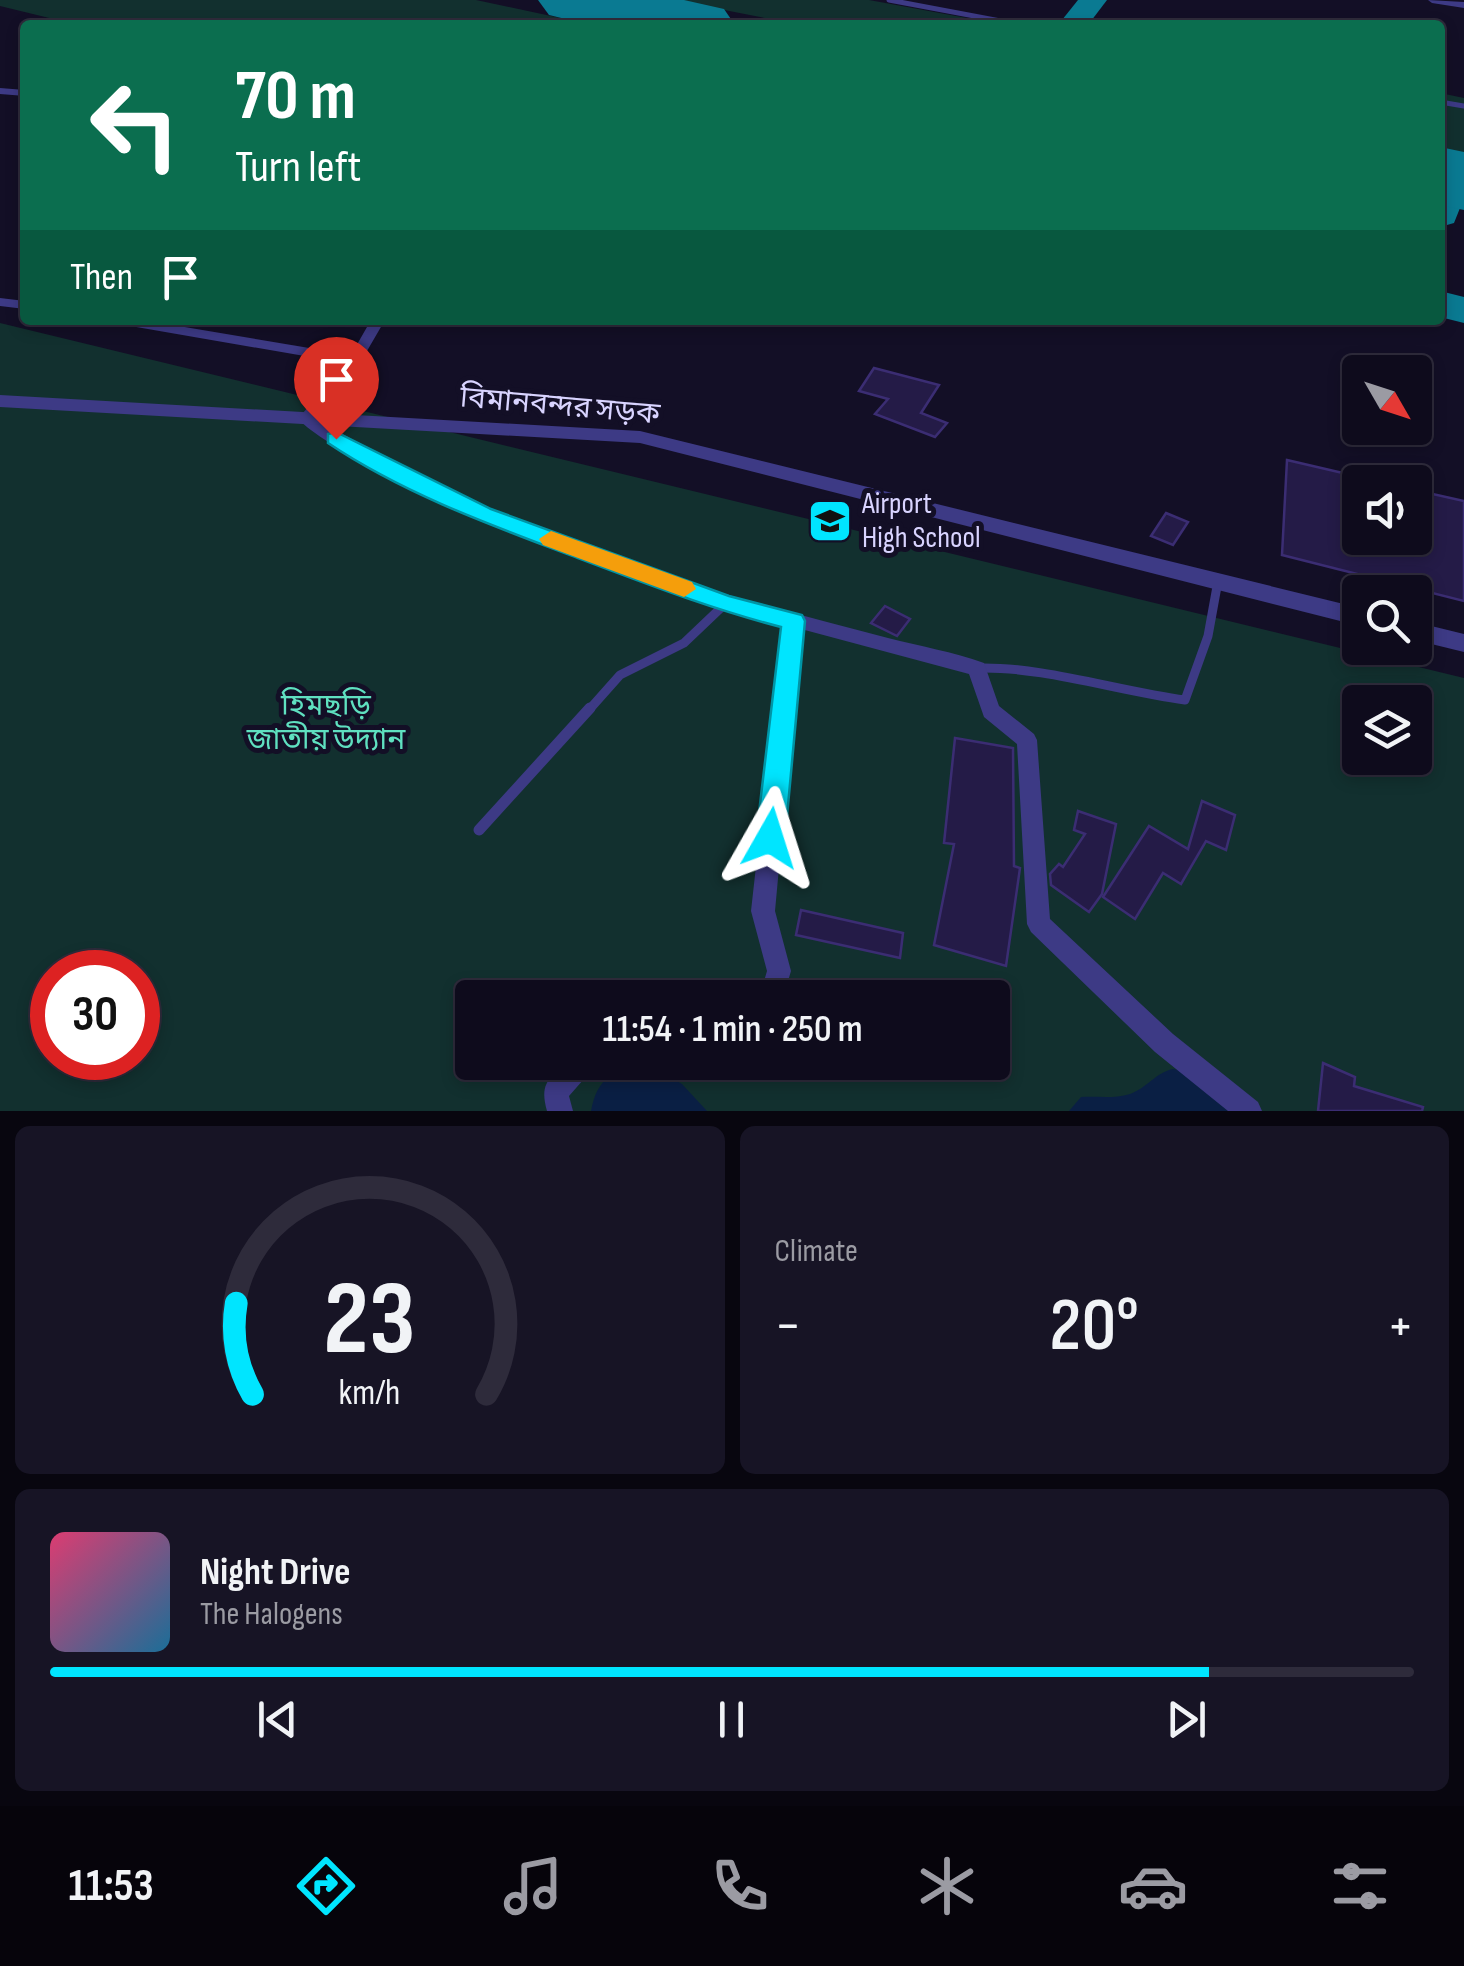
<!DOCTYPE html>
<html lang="en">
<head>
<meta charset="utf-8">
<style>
  body { margin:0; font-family:"Sofia Sans Condensed","Noto Sans Bengali",sans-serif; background:#171425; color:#f1f3f6; height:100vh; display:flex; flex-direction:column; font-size:38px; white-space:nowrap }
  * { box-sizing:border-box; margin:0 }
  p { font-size:32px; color:#9b9ba3 }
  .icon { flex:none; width:55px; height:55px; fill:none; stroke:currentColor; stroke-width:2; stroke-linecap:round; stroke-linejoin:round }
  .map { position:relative; height:1111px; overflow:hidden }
  .details { display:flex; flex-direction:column; gap:15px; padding:15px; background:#08060f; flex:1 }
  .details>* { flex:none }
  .hud { position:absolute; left:20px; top:20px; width:1425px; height:305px; border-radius:10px; box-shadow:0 5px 15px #0003,0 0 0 2px #2e2b3b; background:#0b6e4f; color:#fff; overflow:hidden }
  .needle { width:65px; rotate:129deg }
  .buttons { position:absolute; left:1342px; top:355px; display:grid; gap:20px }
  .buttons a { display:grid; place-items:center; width:90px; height:90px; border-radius:10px; background:#0e0b1c; box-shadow:0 5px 15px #0003,0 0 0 2px #2e2b3b; font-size:50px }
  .speed { position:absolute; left:30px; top:950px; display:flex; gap:20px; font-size:50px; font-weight:700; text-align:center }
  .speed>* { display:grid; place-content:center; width:130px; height:130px; border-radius:50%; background:#0e0b1c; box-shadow:0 5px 15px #0003,0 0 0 2px #2e2b3b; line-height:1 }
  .speed .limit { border:15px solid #d22; background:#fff; color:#111 }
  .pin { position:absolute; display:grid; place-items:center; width:85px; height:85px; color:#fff; margin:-102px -42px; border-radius:50% 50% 50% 0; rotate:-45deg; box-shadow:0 0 10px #0007 }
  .pin .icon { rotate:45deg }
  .me { position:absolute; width:110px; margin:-55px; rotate:6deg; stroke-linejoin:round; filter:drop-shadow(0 0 8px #0008) }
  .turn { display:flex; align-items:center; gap:35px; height:210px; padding:0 50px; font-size:45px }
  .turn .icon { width:130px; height:130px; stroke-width:2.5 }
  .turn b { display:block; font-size:70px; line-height:85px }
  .then { display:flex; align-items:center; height:95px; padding:0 50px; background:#0003; gap:20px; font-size:38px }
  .big { font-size:75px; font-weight:600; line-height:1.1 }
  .details .widget { flex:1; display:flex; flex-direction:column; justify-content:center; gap:15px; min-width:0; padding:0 35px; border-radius:15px; background:#171425 }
  .details .dial { align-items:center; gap:0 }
  .dial svg { height:260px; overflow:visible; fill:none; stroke:#2e2b3b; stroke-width:7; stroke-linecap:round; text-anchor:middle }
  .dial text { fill:#f1f3f6; stroke:none }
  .song { display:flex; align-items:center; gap:30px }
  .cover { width:120px; height:120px; border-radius:15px; background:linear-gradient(135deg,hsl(340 70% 55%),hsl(200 70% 35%)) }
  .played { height:10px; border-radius:5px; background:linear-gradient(90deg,#00e5ff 85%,#2e2b3b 85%) }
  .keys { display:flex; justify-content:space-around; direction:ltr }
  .heat { display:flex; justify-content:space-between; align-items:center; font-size:55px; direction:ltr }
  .details .tiles { flex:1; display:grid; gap:15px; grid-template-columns:1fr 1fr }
  .widget:last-child { grid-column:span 2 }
  .trip { position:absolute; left:455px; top:980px; width:555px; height:100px; border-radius:10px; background:#0e0b1c; box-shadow:0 5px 15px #0003,0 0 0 2px #2e2b3b; font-weight:600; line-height:100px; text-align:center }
  .dock { display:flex; height:160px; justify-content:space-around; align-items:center; background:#06040b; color:#9b9ba3 }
  .dock .icon { width:70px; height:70px }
  .dock .on { color:#00e5ff }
  .dock b { font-size:45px; color:#f1f3f6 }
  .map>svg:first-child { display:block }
  .green { fill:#12302f; fill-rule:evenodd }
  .water { fill:#0a1f44 }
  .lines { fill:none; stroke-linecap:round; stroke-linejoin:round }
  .taxiway { fill:#0a7a92; fill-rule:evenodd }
  .runway { fill:#0a7a92; fill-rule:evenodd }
  .building { fill:#241b47; stroke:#3b2d73; stroke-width:2.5 }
  .service-far2 { stroke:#3d3a85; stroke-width:5 }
  .service-far1 { stroke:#3d3a85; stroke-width:9 }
  .service { stroke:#3d3a85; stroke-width:11 }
  .minor { fill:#3d3a85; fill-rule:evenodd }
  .tertiary { fill:#3d3a85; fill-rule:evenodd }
  .route { fill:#00e5ff; stroke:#0095a6; stroke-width:2.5 }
  .slow { fill:#f59e0b }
  .labels { text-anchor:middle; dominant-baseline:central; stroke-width:10; stroke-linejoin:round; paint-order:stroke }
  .street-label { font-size:30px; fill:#d9d4ff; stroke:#130f26 }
  .poi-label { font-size:30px; fill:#d9d4ff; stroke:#130f26; text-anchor:start }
  .park-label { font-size:30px; fill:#5fe0c0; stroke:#130f26 }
</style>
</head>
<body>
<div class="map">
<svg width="1464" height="1111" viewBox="0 0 1464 1111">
  <rect width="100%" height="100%" fill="#130f26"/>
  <g class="green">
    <polygon points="0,0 476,0 593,25 78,25 0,6"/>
    <polygon points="673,0 869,0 1005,25 801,25"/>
    <polygon points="1440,93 1464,98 1464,155 1440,150"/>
    <path d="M0,323L1464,678V1111H0ZM1360,702H1415V758H1360ZM52,972H138V1058H52ZM472,998H992V1062H472Z"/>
  </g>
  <g class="water">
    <path d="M645,1063L682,1084L707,1111H591C596,1080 615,1066 645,1063Z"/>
    <path d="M1173,1069L1189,1072L1244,1111H1069L1081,1097C1098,1096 1114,1099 1130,1094C1147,1088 1155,1073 1173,1069Z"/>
  </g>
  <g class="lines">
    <g class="taxiway">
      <polygon points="1078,0 1107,0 1088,25 1058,25"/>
      <polygon points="1450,167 1464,171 1464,198 1454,223 1440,227 1440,169"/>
      <polygon points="1440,291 1464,297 1464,323 1440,317"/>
    </g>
    <g class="runway">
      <polygon points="538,0 684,0 724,9 735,25 590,25 549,15"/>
      <polygon points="1440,147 1464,152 1464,210 1440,205"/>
    </g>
  </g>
  <g class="building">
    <polygon points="874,368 939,385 921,413 947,423 935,437 875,414 888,399 859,391"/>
    <polygon points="1287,460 1360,477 1360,538 1415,538 1415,490 1464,501 1464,601 1282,555"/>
    <polygon points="1166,513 1188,522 1173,545 1151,536"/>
    <polygon points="885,606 910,619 897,636 871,623"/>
    <polygon points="955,738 1013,748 1014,866 1020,868 1006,966 934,945 954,844 944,843"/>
    <polygon points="1202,801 1235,815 1226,850 1206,841 1181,884 1163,873 1135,919 1103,897 1149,826 1188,849"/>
    <polygon points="1078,811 1116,824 1102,894 1089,912 1051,885 1050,874 1059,864 1063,867 1085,834 1074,830"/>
    <polygon points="801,910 903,933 900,958 796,935"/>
    <polygon points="1323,1063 1355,1077 1354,1086 1423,1107 1422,1111 1318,1111"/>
  </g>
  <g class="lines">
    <g class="service-far2">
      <polyline points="889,0 1022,25"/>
      <polyline points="1440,102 1464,106"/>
    </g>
    <g class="service-far1">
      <path d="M977,668C1041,666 1118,691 1185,700L1208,636L1218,581"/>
      <polyline points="588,711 620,675 684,643 725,604"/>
    </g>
    <polyline class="service" points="479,830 590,708"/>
    <g class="minor">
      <polygon points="1428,0 1464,2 1464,8 1432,3"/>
      <polygon points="0,88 25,90 25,96 0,94"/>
      <polygon points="0,298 25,301 25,309 0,306"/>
      <path d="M112,320H143L351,355L371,320H385L360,363L315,418C444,494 575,550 719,592C775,609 832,623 888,638C920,646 953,652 984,663L999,706L1034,734L1037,740L1050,919L1173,1034L1258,1102L1262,1111H1228L1155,1052L1031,932L1027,924L1017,744L984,717L969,674L801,629L775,911L791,971L783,998H759L767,971L751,911L783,624C653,587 525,544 403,482C373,467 321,442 298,419L345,363L119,324Z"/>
      <polygon points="643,986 659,989 662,998 631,998 634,989"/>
      <path d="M564,1062H595L591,1071L569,1096L573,1111H547C540,1084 547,1082 564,1062Z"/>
    </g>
    <g class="tertiary">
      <polygon points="0,395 640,431 1360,608 1360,626 640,443 0,407"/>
      <polygon points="1415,622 1464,634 1464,652 1415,640"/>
    </g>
  </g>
  <path class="route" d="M336,432L491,509L729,596L802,615L805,621L785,838L781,847L770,851L760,847L756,838L781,627C711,609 645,583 578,558C493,526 404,494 328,443V434Z"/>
  <polygon class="slow" points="551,531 692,582 696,589 684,597 543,545 539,539"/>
  <defs>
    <g id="school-square" transform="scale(2.25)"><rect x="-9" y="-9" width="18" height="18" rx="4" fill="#00e5ff" stroke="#130f26"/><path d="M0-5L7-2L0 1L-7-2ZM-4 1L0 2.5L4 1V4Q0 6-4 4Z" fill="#111"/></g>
  </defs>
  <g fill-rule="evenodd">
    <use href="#school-square" x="830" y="521"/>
  </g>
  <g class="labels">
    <g class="street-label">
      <text transform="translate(560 406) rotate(5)">বিমানবন্দর সড়ক</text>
    </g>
    <g class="poi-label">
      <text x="862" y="504">Airport<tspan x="862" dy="34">High School</tspan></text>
    </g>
    <g class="park-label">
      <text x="326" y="706">হিমছড়ি<tspan x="326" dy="34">জাতীয় উদ্যান</tspan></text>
    </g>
  </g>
</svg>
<div class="buttons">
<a><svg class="needle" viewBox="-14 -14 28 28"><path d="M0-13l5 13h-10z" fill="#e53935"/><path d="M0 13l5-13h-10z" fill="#9b9ba3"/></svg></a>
<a><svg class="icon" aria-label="sound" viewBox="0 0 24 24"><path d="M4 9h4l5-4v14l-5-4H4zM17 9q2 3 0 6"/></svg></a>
<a><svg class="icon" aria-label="search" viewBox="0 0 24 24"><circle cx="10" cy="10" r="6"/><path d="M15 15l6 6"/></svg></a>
<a><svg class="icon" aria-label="layers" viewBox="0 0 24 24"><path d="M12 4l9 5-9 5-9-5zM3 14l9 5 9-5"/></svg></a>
</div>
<div class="speed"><div class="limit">30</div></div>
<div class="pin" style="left:336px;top:439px;background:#d93025"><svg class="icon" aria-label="arrive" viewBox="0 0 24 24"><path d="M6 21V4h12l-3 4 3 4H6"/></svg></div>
<svg class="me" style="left:770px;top:838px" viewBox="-20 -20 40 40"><path d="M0-17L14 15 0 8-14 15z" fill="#00e5ff" stroke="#fff" stroke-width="4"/></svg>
<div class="trip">11:54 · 1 min · 250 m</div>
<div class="hud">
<div class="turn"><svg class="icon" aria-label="left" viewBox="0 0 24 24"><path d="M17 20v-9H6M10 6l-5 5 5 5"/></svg><div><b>70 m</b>Turn left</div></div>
<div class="then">Then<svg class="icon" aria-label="arrive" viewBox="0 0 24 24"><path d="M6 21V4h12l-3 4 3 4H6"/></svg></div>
</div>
</div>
<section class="details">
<div class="tiles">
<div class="widget dial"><svg viewBox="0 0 100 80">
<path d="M14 69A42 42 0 1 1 86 69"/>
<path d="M14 69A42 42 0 0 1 9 41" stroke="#00e5ff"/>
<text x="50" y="56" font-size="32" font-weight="700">23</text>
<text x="50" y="72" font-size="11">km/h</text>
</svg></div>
<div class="widget"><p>Climate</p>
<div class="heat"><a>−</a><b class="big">20°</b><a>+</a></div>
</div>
<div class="widget">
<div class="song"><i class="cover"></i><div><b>Night Drive</b><p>The Halogens</p></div></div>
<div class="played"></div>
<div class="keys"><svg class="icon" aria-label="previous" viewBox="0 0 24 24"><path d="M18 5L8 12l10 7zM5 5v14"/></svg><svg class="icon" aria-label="pause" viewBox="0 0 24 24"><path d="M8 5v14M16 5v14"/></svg><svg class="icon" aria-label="next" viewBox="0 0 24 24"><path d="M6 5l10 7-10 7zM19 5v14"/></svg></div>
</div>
</div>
</section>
<nav class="dock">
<b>11:53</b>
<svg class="icon on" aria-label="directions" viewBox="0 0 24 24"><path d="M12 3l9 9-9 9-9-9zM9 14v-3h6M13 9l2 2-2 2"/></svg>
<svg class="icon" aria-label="music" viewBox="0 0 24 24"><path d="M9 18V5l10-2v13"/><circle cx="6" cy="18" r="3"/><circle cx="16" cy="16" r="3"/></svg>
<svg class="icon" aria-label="phone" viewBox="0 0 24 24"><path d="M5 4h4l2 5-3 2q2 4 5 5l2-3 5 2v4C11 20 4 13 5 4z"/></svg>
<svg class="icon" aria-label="climate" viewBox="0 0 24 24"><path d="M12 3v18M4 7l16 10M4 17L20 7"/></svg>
<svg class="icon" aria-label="car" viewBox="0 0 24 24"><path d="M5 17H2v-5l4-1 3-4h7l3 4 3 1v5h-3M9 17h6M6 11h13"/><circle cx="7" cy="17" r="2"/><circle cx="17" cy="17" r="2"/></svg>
<svg class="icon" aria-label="filters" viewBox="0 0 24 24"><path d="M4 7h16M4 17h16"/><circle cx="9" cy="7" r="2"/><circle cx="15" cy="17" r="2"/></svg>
</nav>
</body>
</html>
